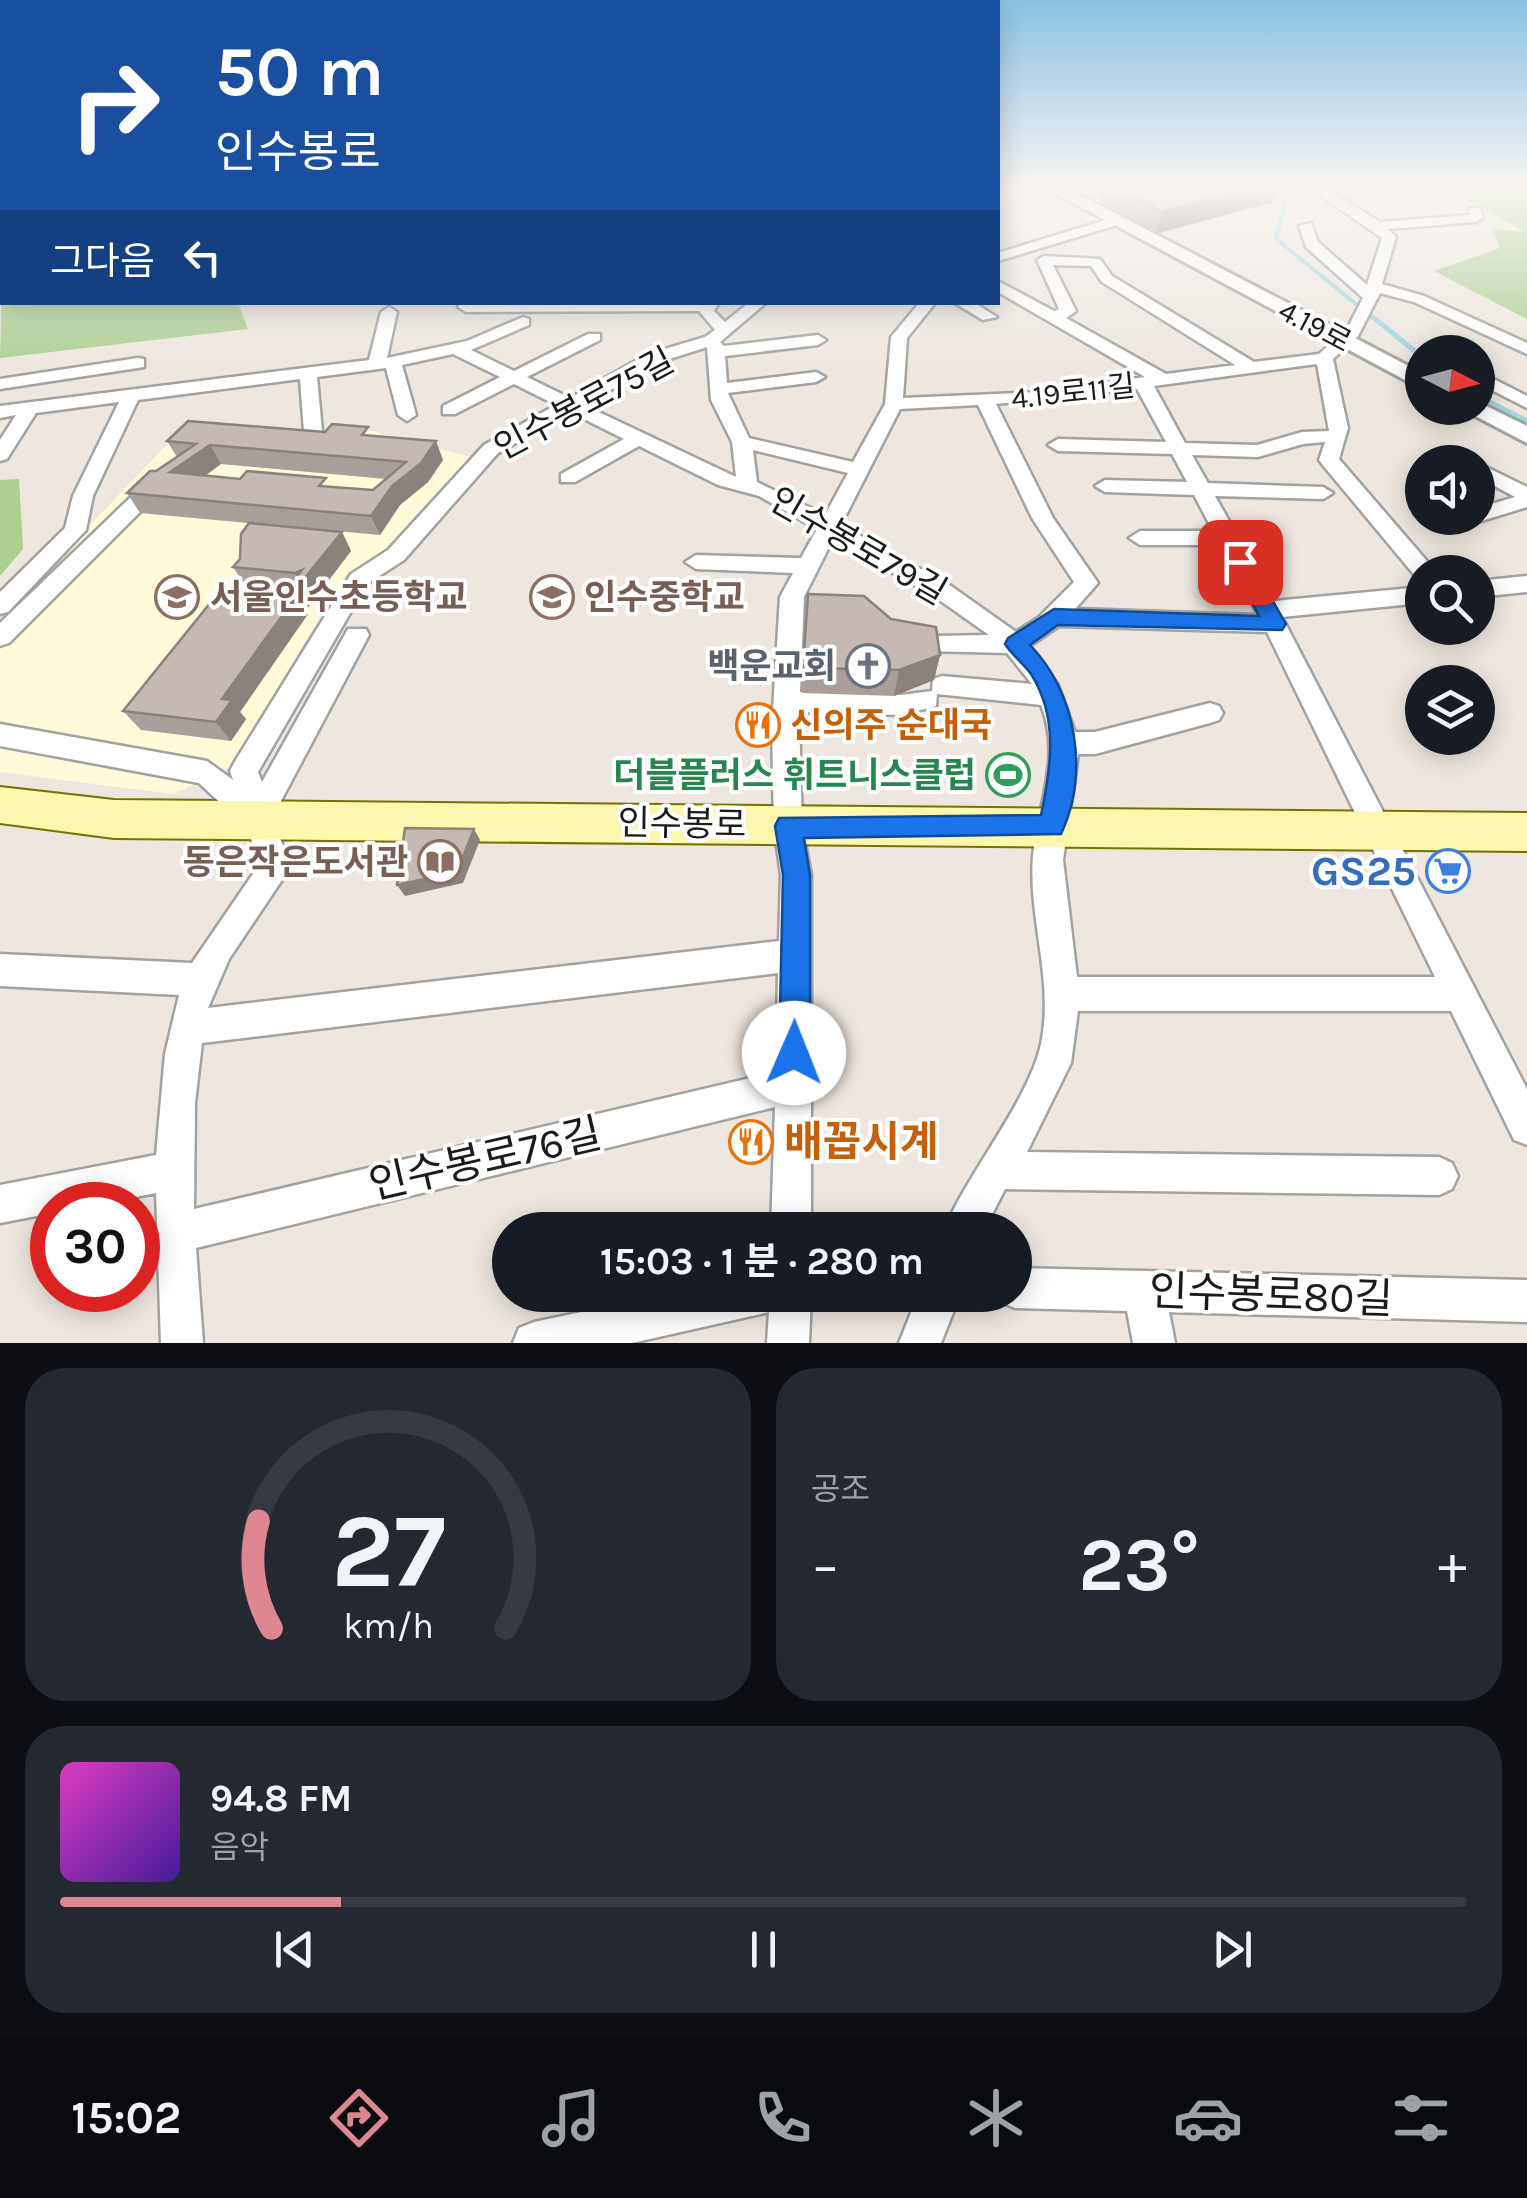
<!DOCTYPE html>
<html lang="ko">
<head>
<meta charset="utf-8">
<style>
  body { margin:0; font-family:Karla,"Noto Sans KR",sans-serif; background:#242831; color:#f1f3f6; height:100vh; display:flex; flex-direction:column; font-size:38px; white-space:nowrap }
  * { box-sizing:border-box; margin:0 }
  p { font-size:32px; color:#9ea1a6 }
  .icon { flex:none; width:55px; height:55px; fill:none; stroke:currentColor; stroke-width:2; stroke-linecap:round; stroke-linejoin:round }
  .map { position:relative; height:1343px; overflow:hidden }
  .drawer { display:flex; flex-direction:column; gap:25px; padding:25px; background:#0d0f14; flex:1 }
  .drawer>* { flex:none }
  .banner { position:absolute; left:0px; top:0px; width:1000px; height:305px; box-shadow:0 5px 25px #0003; background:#1a4fa0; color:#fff; overflow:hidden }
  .needle { width:65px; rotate:96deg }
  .tools { position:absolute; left:1405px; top:335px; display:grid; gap:20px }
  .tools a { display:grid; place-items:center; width:90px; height:90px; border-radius:50%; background:#171b24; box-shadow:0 5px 25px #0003; font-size:50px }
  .speed { position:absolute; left:30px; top:1182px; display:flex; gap:20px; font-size:50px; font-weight:700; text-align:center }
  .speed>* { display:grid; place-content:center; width:130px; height:130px; border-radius:50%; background:#171b24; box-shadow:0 5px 25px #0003; line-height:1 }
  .speed .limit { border:15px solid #d22; background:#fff; color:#111 }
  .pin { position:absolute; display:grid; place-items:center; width:85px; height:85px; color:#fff; margin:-42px; border-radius:20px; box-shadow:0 5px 15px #0006 }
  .me { position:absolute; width:110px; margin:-55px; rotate:1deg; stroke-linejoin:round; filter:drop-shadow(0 0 8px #0008) }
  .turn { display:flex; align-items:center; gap:35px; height:210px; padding:0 50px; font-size:45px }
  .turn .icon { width:130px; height:130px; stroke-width:2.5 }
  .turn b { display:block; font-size:70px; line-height:85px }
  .then { display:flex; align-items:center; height:95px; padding:0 50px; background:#0003; gap:20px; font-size:38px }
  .big { font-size:75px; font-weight:700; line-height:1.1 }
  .drawer .widget { flex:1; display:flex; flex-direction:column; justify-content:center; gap:15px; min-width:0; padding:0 35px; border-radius:40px; background:#242831 }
  .drawer .dial { align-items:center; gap:0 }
  .dial svg { height:260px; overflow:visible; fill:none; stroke:#363941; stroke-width:7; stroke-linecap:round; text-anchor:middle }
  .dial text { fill:#f1f3f6; stroke:none }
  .song { display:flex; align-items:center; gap:30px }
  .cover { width:120px; height:120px; border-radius:15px; background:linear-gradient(135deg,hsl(310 70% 55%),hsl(260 70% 35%)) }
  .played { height:10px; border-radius:5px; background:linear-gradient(90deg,#de8692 20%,#363941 20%) }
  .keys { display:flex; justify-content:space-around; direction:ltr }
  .heat { display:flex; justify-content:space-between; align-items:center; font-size:55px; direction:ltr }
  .drawer .tiles { flex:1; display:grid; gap:25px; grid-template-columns:1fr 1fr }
  .widget:last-child { grid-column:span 2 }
  .trip { position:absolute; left:492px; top:1212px; width:540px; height:100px; border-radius:50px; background:#171b24; box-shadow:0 5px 25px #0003; font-weight:700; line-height:100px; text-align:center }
  .tabs { display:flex; height:160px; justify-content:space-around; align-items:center; background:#090b0e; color:#9ea1a6 }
  .tabs .icon { width:70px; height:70px }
  .tabs .current { color:#de8692 }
  .tabs b { font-size:45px; color:#f1f3f6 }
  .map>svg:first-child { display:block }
  .education { fill:#fffad8 }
  .forest { fill:#accf92 }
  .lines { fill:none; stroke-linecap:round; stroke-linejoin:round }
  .stream-far1 { stroke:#9dd7de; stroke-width:4 }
  .stream { stroke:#9dd7de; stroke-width:5 }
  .minor-casing { stroke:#a2a2a2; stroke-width:5 }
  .tertiary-casing { stroke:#a2a2a2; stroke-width:6 }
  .secondary-casing { stroke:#757300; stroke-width:4 }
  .minor { fill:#fff; fill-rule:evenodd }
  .tertiary { fill:#fff; fill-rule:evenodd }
  .secondary { fill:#fcf7af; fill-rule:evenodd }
  .wall { fill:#a99f9a; fill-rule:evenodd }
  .shaded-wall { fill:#8a827d }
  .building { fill:#c5b9b3; stroke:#8a827d; stroke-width:2.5; fill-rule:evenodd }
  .route { fill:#1a73e8; stroke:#114b97; stroke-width:2.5 }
  .labels { text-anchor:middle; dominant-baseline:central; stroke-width:8; stroke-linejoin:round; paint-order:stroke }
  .far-street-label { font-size:30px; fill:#1b1b1b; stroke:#fff }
  .street-label { font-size:35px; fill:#1b1b1b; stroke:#fff }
  .education-label { font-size:35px; font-weight:bold; fill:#785e54; stroke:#fff; text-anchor:start }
  .worship-label { font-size:35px; font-weight:bold; fill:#5b616d; stroke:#fff; text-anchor:end }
  .food-label { font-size:35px; font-weight:bold; fill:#c56008; stroke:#fff; text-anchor:start }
  .leisure-label { font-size:35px; font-weight:bold; fill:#27864d; stroke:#fff; text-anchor:end }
  .near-shop-label { font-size:42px; font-weight:bold; fill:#366cbe; stroke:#fff; text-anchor:end }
  .near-food-label { font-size:42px; font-weight:bold; fill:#c56008; stroke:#fff; text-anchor:start }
  .near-street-label { font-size:42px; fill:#1b1b1b; stroke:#fff }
</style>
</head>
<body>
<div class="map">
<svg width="1527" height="1343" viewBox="0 0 1527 1343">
  <rect width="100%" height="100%" fill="#eee7e0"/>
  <polygon class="education" points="364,429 474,458 392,549 345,575 231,766 174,794 0,772 0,619 179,432 317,437"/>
  <g class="forest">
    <polygon points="1425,185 1527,185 1527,319 1434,271 1500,248 1492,229 1525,232 1469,201"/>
    <polygon points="2,277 2,302 238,303 248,329 0,358"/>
    <polygon points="19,479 23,549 0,576 0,480"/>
  </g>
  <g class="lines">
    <polyline class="stream-far1" points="1270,185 1286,198 1276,239 1377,321"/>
    <g class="stream">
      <polyline points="1374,318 1422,357"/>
      <polyline points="1478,396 1527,421"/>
    </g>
    <g class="minor-casing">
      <g id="minor">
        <path d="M1305,185H1320L1380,222L1469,215L1470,208H1480L1483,218L1476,222L1388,229L1396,237L1382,284L1424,296L1527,343V354L1414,302L1380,293L1358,336L1333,359L1348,428L1339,459L1432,567L1435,572H1422V579L1416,577L1322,464L1319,460L1325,442L1303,444L1258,457L1192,455L1208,483L1323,487L1333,493L1323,499L1215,496L1274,601L1422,587V603L1282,617L1527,1089V1145L1514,1140L1451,1011H1078L1071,1063L1027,1152L1439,1157L1452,1163L1458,1176L1452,1189L1439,1195L1005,1189L984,1230H944C969,1170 1032,1097 1042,1039C1053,977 1028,917 1033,856C1038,803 1062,758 1041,705L937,694L936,706L901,715L799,712L802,827L811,875V1230H771L775,1107L196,1248L203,1343H161L156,1193L95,1205H52V1213L0,1223V1185L156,1155L165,1054L179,995L0,986V954L192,963L259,865L248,829L199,783L0,746V724L207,761L233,780L230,771L234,763L351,574L388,550L484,445L556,405L514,384L455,414H443V406L500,377L453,354L402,365L416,415L407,421L398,415L386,368L317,377L322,431L313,437L304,431L300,379L138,400L93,496L86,530L8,612L0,614V592L65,528L73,496L119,402L36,413L7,459L0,461V440L16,415L0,418V406L369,360L381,312L389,307L397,312L387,358L467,341L523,317L529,319V325L471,350L514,371L588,334H600V340L527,377L570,398L648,354L705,337L715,330L699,311L466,312L458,307L460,304L719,302L714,311L725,322L750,302H767L720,342L724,346L818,335L826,340L818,345L725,356L727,383L816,372L825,377L816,382L728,393L749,438L853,462L885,404L891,337L920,302H936L907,338L903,398L1038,392L1145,377L998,292V281L1054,311L1059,309L1037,260L1044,256L1100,259L1112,276L1254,362L1319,354L1347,329L1363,298L1306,247L1299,226L1311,223L1318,242L1367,285L1382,238ZM1053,265L1091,266L1102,282L1235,365L1166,374L1066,318L1076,311ZM707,347L711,400L732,442L736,477L584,405L660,362ZM1317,364L1329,431L1302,432L1257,445L1185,443L1154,386ZM1137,389L1166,442L1058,439L1048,445L1058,451L1172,454L1187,482L1105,480L1095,486L1105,492L1194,495L1213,531H1140L1129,538L1140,545H1221L1258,615L1075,609L1098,583L1053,518L996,404ZM978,405L1032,518L1074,582L1039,617L1016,632L951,586L841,525L900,409ZM570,412L624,439L561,474V482H575L639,446L718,485L759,496L817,529L801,558L696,555L685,562L696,569L793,573L780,597L772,725L774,827L781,875L779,941L208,1008L229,959L290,868L273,816L369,635L366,629H348L262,782L258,772L367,584L404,560L498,453ZM753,450L848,473L825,515L757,482ZM833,539L935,597L989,635L935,636L923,645L926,651L1007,653L1032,684L942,676L933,679L932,691L901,695L800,692L804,597ZM1059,626L1267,632L1435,977H1077L1063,860L1078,754H1095L1210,723L1219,720L1223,713L1219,706L1210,703L1095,732H1075L1058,685L1030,646ZM778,973L776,1072L194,1209L195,1103L202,1043Z"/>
        <polygon points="1115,217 1122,221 1120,224 998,261 998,253"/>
        <rect x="0" y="262" width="2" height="8"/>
        <polygon points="953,302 973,302 997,317 983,320"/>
        <polygon points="1432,342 1448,352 1429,352 1424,347"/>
        <polygon points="138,358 144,359 144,367 0,389 0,379"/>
        <polygon points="1478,371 1527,396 1527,408 1478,383"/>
        <polygon points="1478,463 1527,487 1527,507 1478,522 1471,520 1478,518 1478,508 1515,497 1478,477"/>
        <polygon points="142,492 149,493 149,503 9,643 0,646 0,623 135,493"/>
        <polygon points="1527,576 1527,592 1478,597 1478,581"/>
        <polygon points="1015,1268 1527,1280 1527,1322 1169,1312 1175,1343 1133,1343 1127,1311 1015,1308 1001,1302 997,1295 1015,1295"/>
        <polygon points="662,1295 811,1295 809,1343 767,1343 769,1312 632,1343 513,1343 519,1328 534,1322"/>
        <polygon points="918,1295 960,1295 941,1343 899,1343"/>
      </g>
    </g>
    <g class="tertiary-casing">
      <g id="tertiary">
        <polygon points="1040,185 1061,185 1422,373 1422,389"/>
        <polygon points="1478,402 1527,426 1527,443 1460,408 1478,408"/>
      </g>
    </g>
    <g class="secondary-casing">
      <polygon id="secondary" points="0,787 114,800 1527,813 1527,851 114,838 0,823"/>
    </g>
    <use href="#minor" class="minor"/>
    <use href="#tertiary" class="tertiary"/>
    <use href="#secondary" class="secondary"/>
  </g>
  <g class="wall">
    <polygon points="1104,185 1280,185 1273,202 1155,234 1099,204"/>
    <path d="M372,436L443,460L428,482L400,505L380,535L140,513L127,493L177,457L167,441ZM221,464L386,479L373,490L205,476Z"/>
    <polygon points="342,532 351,551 306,610 308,614 240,712 246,719 231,741 141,730 123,711 287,591 246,587 233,567"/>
    <polygon points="808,594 891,619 940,655 934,680 894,696 802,693"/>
  </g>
  <g class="shaded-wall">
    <polygon points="1264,185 1280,185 1273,202 1155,234 1163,212"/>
    <polygon points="436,441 443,460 428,482 400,505 380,535 371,516 392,486"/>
    <polygon points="210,445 221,464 182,492 170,472"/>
    <polygon points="342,532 351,551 306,610 308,614 240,712 246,719 231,741 216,722 222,699 301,583 295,573"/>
    <polygon points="940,655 934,680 894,696 899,670"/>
    <polygon points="474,829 480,840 463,883 405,896 397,885"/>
  </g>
  <g class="building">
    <polygon points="1110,185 1264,185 1163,212"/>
    <path d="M188,421L325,432L332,424L368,427L362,435L436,441L421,463L392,486L371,516L127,493L150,471H156L196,444L167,441ZM210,445L406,462L373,490L319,486L326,478L247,471L240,479L170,472Z"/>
    <polygon points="249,523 342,532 292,594 297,595 222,699 232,700 216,722 123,711 223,587 285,593 302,570 295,573 233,567 240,559 241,534"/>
    <polygon points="808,594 864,596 891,619 936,627 940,655 899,670 803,668"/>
    <polygon points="405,828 474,829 457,872 397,885"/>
  </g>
  <linearGradient id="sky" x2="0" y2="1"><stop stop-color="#8ac2e4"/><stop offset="0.5" stop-color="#f7f4f1"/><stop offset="1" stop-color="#f7f4f1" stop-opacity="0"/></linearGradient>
  <rect width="1527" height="373" fill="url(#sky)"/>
  <path class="route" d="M1240,556L1248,558L1286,624L1282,630L1058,625L1030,645C1076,693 1090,772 1061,834L804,838L810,875V1053L806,1064L794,1069L783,1064L779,1053L783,875L775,826L779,818L1041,815C1051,768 1059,718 1031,674C1023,663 1012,655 1005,644L1008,638L1054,609L1259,616L1230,562Z"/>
  <defs>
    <g id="school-ring" transform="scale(2.25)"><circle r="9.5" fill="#fff" stroke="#8d6e63" stroke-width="1.5"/><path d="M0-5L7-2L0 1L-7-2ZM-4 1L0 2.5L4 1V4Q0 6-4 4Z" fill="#8d6e63"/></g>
    <g id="church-ring" transform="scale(2.25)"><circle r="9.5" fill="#fff" stroke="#6b7280" stroke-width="1.5"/><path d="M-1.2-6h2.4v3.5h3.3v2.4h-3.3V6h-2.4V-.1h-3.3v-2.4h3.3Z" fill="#6b7280"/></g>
    <g id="restaurant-ring" transform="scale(2.25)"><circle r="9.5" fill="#fff" stroke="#e8710a" stroke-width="1.5"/><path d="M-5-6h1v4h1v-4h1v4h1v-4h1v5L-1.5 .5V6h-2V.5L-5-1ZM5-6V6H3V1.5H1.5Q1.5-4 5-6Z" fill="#e8710a"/></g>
    <g id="stadium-ring" transform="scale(2.25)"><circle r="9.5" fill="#fff" stroke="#2e9e5b" stroke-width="1.5"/><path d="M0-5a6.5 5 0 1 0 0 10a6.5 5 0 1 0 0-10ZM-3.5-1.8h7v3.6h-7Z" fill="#2e9e5b"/></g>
    <g id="library-ring" transform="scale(2.25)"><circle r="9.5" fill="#fff" stroke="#8d6e63" stroke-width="1.5"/><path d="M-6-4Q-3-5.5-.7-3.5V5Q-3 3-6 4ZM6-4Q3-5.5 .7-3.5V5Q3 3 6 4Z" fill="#8d6e63"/></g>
    <g id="supermarket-ring" transform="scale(2.25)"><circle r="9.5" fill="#fff" stroke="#3f7fe0" stroke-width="1.5"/><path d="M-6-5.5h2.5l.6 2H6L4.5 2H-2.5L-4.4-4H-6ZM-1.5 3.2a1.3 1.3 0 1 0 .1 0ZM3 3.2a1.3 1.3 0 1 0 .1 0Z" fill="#3f7fe0"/></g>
  </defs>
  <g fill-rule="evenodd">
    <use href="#school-ring" x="177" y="597"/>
    <use href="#school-ring" x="552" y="597"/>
    <use href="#church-ring" x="868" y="666"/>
    <use href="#restaurant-ring" x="758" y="725"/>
    <use href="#stadium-ring" x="1008" y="775"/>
    <use href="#library-ring" x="440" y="862"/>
    <use href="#supermarket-ring" x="1448" y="871"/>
    <use href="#restaurant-ring" x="751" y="1142"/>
  </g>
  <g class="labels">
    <g class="far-street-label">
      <text transform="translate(1315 326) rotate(28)">4.19로</text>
      <text transform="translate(1073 392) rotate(-6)">4.19로11길</text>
    </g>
    <g class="street-label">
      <text transform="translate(584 404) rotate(-28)">인수봉로75길</text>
      <text transform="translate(858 546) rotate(30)">인수봉로79길</text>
      <text transform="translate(682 824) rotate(1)">인수봉로</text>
    </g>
    <g class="education-label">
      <text x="210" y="597">서울인수초등학교</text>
      <text x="584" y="597">인수중학교</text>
      <text x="408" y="862" text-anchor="end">동은작은도서관</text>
    </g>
    <g class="worship-label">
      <text x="836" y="666">백운교회</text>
    </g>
    <g class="food-label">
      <text x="790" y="725">신의주 순대국</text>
    </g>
    <g class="leisure-label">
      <text x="976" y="775">더블플러스 휘트니스클럽</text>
    </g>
    <g class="near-shop-label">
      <text x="1416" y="871">GS25</text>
    </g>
    <g class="near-food-label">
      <text x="784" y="1142">배꼽시계</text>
    </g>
    <g class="near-street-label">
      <text transform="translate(485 1159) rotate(-13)">인수봉로76길</text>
      <text transform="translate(1271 1295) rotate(2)">인수봉로80길</text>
    </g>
  </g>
</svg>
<div class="tools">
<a><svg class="needle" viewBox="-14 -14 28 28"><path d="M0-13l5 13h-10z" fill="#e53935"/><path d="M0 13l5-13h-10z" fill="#9ea1a6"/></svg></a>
<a><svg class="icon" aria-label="sound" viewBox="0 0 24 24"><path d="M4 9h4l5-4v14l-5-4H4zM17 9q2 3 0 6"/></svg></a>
<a><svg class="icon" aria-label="search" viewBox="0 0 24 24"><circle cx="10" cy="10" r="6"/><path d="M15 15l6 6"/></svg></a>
<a><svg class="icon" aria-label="layers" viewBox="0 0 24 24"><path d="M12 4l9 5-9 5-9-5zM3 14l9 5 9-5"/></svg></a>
</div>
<div class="speed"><div class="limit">30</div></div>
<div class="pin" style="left:1240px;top:562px;background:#d93025"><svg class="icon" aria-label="arrive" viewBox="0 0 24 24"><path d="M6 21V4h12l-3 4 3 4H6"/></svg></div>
<svg class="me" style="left:794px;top:1053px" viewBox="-20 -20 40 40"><circle r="19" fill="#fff"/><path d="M0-13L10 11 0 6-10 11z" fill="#1a73e8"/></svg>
<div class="trip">15:03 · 1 분 · 280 m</div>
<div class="banner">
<div class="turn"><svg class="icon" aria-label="right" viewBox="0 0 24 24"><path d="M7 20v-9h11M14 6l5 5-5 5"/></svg><div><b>50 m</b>인수봉로</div></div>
<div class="then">그다음<svg class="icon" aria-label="left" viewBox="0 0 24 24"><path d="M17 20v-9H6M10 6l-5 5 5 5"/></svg></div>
</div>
</div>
<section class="drawer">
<div class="tiles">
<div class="widget dial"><svg viewBox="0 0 100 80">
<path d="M14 69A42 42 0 1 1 86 69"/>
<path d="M14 69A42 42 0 0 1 10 36" stroke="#de8692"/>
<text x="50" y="56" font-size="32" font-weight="700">27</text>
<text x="50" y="72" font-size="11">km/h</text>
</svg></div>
<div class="widget"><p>공조</p>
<div class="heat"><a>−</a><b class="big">23°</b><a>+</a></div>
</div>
<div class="widget">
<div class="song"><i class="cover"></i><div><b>94.8 FM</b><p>음악</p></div></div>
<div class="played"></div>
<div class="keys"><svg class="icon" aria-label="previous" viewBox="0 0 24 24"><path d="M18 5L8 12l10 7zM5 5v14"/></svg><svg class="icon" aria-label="pause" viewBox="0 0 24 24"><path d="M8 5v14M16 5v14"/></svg><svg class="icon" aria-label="next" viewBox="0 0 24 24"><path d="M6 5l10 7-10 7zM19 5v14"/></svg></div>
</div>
</div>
</section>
<nav class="tabs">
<b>15:02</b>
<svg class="icon current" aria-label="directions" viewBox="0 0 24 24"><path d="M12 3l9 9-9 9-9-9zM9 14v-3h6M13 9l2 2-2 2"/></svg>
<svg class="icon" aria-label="music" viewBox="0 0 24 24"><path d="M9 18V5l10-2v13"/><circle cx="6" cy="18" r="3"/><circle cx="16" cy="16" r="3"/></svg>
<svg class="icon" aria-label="phone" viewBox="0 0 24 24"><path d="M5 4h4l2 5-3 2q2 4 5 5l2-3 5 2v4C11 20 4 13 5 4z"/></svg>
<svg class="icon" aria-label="climate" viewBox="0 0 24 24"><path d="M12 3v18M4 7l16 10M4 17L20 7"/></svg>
<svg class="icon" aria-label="car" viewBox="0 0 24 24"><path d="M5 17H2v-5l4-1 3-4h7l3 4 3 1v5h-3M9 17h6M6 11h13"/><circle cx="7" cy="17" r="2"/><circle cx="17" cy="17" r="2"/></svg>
<svg class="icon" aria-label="filters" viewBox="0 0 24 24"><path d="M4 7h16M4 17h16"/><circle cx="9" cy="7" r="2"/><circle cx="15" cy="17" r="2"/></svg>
</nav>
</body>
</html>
